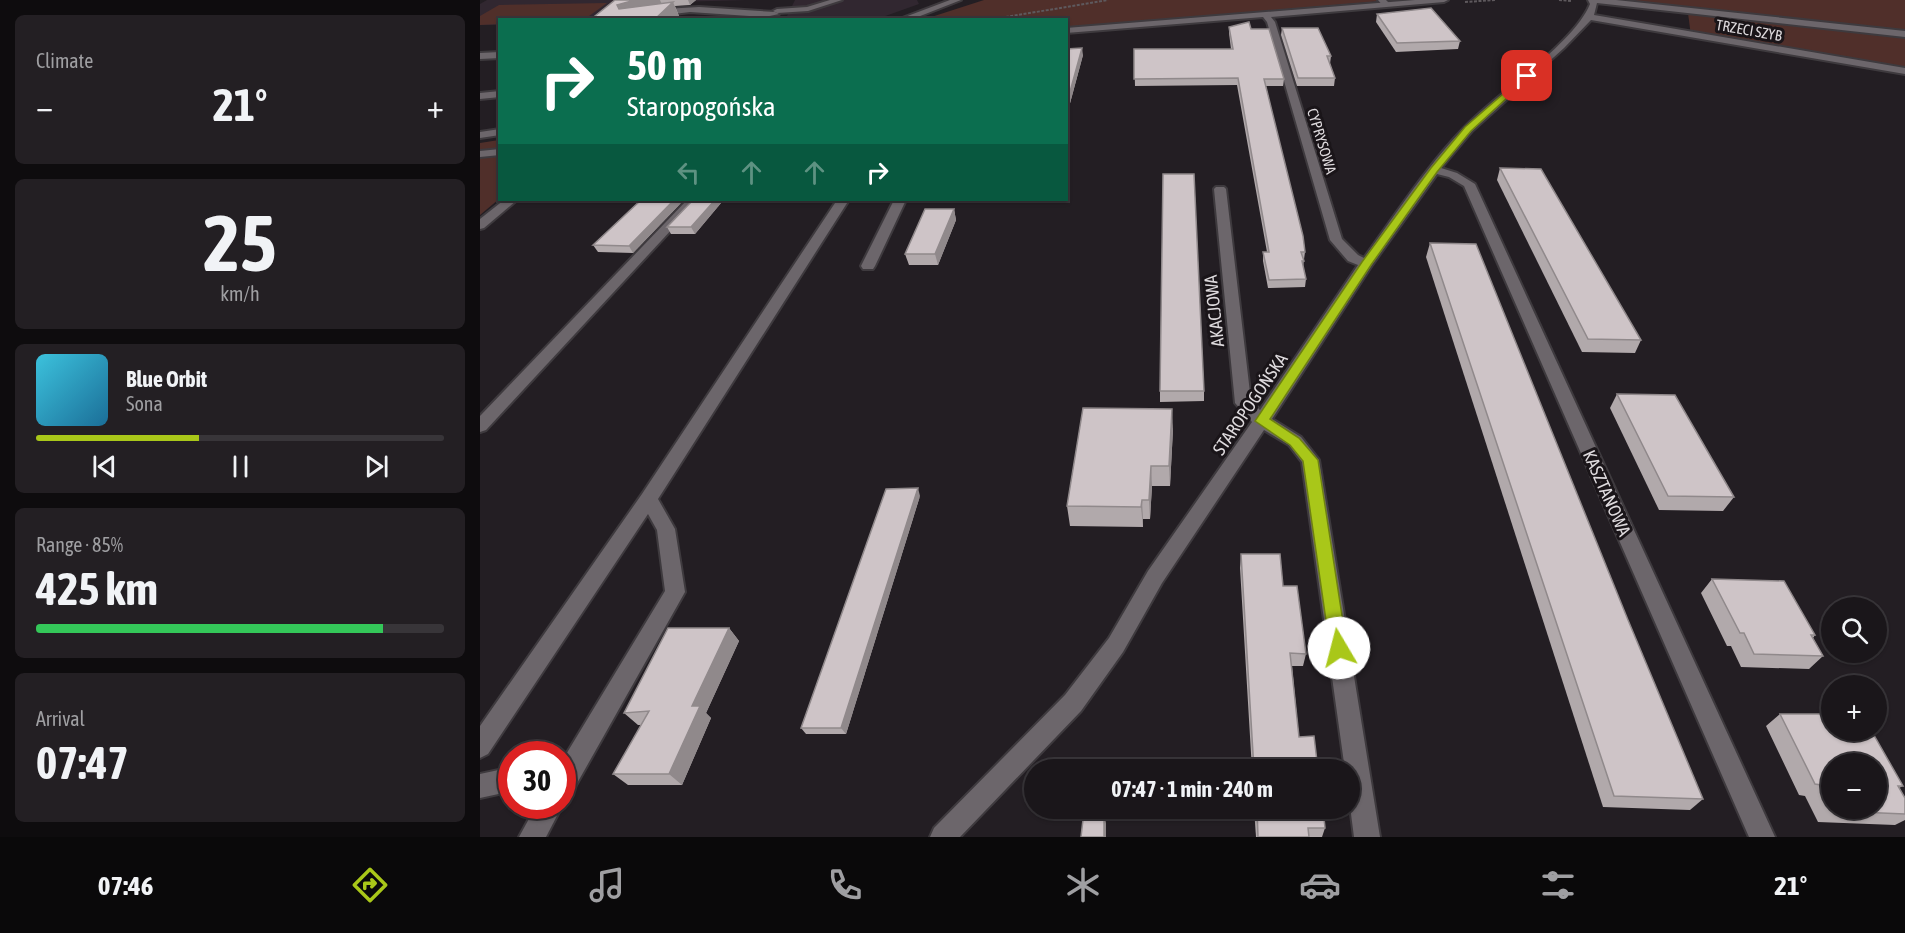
<!DOCTYPE html>
<html lang="en">
<head>
<meta charset="utf-8">
<style>
  body { margin:0; font-family:"Asap Condensed",sans-serif; background:#231f23; color:#f1f3f6; height:100vh; display:flex; flex-direction:column; font-size:22px; white-space:nowrap }
  * { box-sizing:border-box; margin:0 }
  p { font-size:20px; color:#9f9fa2 }
  .icon { flex:none; width:33px; height:33px; fill:none; stroke:currentColor; stroke-width:2; stroke-linecap:round; stroke-linejoin:round }
  .map { position:relative; flex:1; overflow:hidden }
  .sheet { display:flex; flex-direction:column; gap:15px; padding:15px; background:#0e0c0e; width:480px }
  .sheet>* { flex:none }
  .top-card { position:absolute; left:18px; top:18px; width:570px; height:183px; border-radius:0px; box-shadow:0 2px 4px #0004,0 0 0 2px #383539; background:#0b6e4f; color:#fff; overflow:hidden }
  .tools { position:absolute; left:1341px; top:597px; display:grid; gap:12px }
  .tools a { display:grid; place-items:center; width:66px; height:66px; border-radius:50%; background:#1a161a; box-shadow:0 2px 4px #0004,0 0 0 2px #383539; font-size:30px }
  .speed { position:absolute; left:18px; top:741px; display:flex; gap:12px; font-size:30px; font-weight:700; text-align:center }
  .speed>* { display:grid; place-content:center; width:78px; height:78px; border-radius:50%; background:#1a161a; box-shadow:0 2px 4px #0004,0 0 0 2px #383539; line-height:1 }
  .speed .limit { border:9px solid #d22; background:#fff; color:#111 }
  .pin { position:absolute; display:grid; place-items:center; width:51px; height:51px; color:#fff; margin:-26px; border-radius:12px; box-shadow:0 3px 9px #0006 }
  .me { position:absolute; width:66px; margin:-33px; rotate:352deg; stroke-linejoin:round; filter:drop-shadow(0 0 4px #0008) }
  .turn { display:flex; align-items:center; gap:21px; height:126px; padding:0 30px; font-size:27px }
  .turn .icon { width:78px; height:78px; stroke-width:2.5 }
  .turn b { display:block; font-size:42px; line-height:51px }
  .lanes { display:flex; align-items:center; height:57px; padding:0 30px; background:#0003; justify-content:center; gap:30px; direction:ltr }
  .lanes .off { opacity:.35 }
  .big { font-size:45px; font-weight:700; line-height:1.1 }
  .sheet .card { flex:1; display:flex; flex-direction:column; justify-content:center; gap:9px; min-width:0; padding:0 21px; border-radius:9px; background:#231f23 }
  .sheet .dial { align-items:center; gap:0 }
  .dial b { font-size:78px; line-height:1 }
  .song { display:flex; align-items:center; gap:18px }
  .cover { width:72px; height:72px; border-radius:9px; background:linear-gradient(135deg,hsl(190 70% 55%),hsl(200 70% 35%)) }
  .played { height:6px; border-radius:3px; background:linear-gradient(90deg,#a9c719 40%,#383539 40%) }
  .keys { display:flex; justify-content:space-around; direction:ltr }
  .heat { display:flex; justify-content:space-between; align-items:center; font-size:33px; direction:ltr }
  .charge { height:9px; border-radius:4px; background:linear-gradient(90deg,#34c759 85%,#383539 0) }
  .trip { position:absolute; left:544px; top:759px; width:336px; height:60px; border-radius:30px; background:#1a161a; box-shadow:0 2px 4px #0004,0 0 0 2px #383539; font-weight:700; line-height:60px; text-align:center }
  .tabs { display:flex; height:96px; justify-content:space-around; align-items:center; background:#0a090a; color:#9f9fa2 }
  .tabs .icon { width:42px; height:42px }
  .tabs .on { color:#a9c719 }
  .tabs b { font-size:27px; color:#f1f3f6 }
  main { display:flex; flex:1; min-height:0 }
  .map>svg:first-child { display:block }
  .built { fill:#312730 }
  .green { fill:#502f2a }
  .lines { fill:none; stroke-linecap:round; stroke-linejoin:round }
  .service-casing { stroke:#3e3a3e; stroke-width:4 }
  .minor-casing { stroke:#3e3a3e; stroke-width:4 }
  .tertiary-casing { stroke:#3e3a3e; stroke-width:4 }
  .path { stroke:#5e595d; stroke-width:2; stroke-dasharray:3 1.5; stroke-linecap:butt }
  .service { fill:#6c666b; fill-rule:evenodd }
  .minor { fill:#6c666b; fill-rule:evenodd }
  .tertiary { fill:#6c666b; fill-rule:evenodd }
  .wall { fill:#b1a9ab; fill-rule:evenodd }
  .shaded-wall { fill:#90898b }
  .building { fill:#cec4c7; stroke:#90898b; stroke-width:1.5 }
  .route { fill:#a9c719; stroke:#6e8110; stroke-width:1.5 }
  .labels { text-anchor:middle; dominant-baseline:central; stroke-width:6; stroke-linejoin:round; paint-order:stroke }
  .far-street-label { font-size:15px; fill:#dedadd; stroke:#1a1519 }
  .street-label { font-size:18px; fill:#dedadd; stroke:#1a1519 }
</style>
</head>
<body>
<main>
<section class="sheet">
<div class="card"><p>Climate</p>
<div class="heat"><a>−</a><b class="big">21°</b><a>+</a></div>
</div>
<div class="card dial"><b>25</b><p>km/h</p></div>
<div class="card">
<div class="song"><i class="cover"></i><div><b>Blue Orbit</b><p>Sona</p></div></div>
<div class="played"></div>
<div class="keys"><svg class="icon" aria-label="previous" viewBox="0 0 24 24"><path d="M18 5L8 12l10 7zM5 5v14"/></svg><svg class="icon" aria-label="pause" viewBox="0 0 24 24"><path d="M8 5v14M16 5v14"/></svg><svg class="icon" aria-label="next" viewBox="0 0 24 24"><path d="M6 5l10 7-10 7zM19 5v14"/></svg></div>
</div>
<div class="card"><p>Range · 85%</p><b class="big">425 km</b><div class="charge"></div></div>
<div class="card"><p>Arrival</p><b class="big">07:47</b></div>
</section>
<div class="map">
<svg width="1425" height="837" viewBox="0 0 1425 837">
  <rect width="100%" height="100%" fill="#231e23"/>
  <g class="built">
    <polygon points="7,0 267,0 198,2 118,19 20,20 19,25 0,25 0,4"/>
    <polygon points="315,0 437,0 439,4 397,19 305,20"/>
  </g>
  <g class="green">
    <polygon points="504,0 914,0 587,28 586,20 442,20"/>
    <polygon points="1142,0 1425,0 1425,30"/>
    <polygon points="127,3 105,19 20,20 19,24 0,25 0,16 19,5"/>
    <polygon points="1208,13 1425,36 1425,71 1211,36"/>
    <polygon points="19,140 19,199 0,215 0,143"/>
  </g>
  <g class="lines">
    <g class="service-casing">
      <g id="service">
        <polygon points="350,0 362,0 328,11 297,13 293,11 297,9 327,7"/>
        <polygon points="898,0 906,0 910,4 903,6"/>
        <polygon points="20,91 20,97 0,99 0,93"/>
        <polygon points="20,149 20,155 0,157 0,151"/>
        <polygon points="24,200 37,200 4,228 0,229 0,219"/>
        <polygon points="207,200 219,200 6,430 0,432 0,416"/>
        <polygon points="357,200 369,200 178,499 195,529 205,592 91,794 82,797 82,761 185,591 177,530 168,514 8,754 0,758 0,726 162,494"/>
        <polygon points="414,200 426,200 395,266 393,269 383,269 381,266"/>
        <polygon points="32,767 32,791 0,798 0,774"/>
        <polygon points="56,806 82,806 66,837 39,837"/>
      </g>
    </g>
    <g class="minor-casing">
      <g id="minor">
        <path d="M935,0H968L964,2L791,17L795,22L862,239L878,255L884,258C916,214 946,167 984,128C1016,94 1094,44 1110,4L1108,0H1136L1425,31V37L1117,3L1114,15L1425,68V74L1111,20L1084,48L992,131L961,168L977,173L995,184L1295,837H1269L984,186L969,177L957,174L892,265L792,419L821,437L839,460L900,837H874L870,806V770H865L822,462L809,445L784,430L682,583L643,652L601,711L480,837H450L454,828L585,695L629,638L668,571L772,422L755,403L734,189L736,187H744L746,189L771,401L780,410L878,265L868,261L850,240L787,22L783,17L586,33V28Z"/>
        <polygon points="219,7 295,12 299,14 285,17 210,12 145,20 184,9"/>
        <polygon points="20,52 20,58 0,59 0,53"/>
      </g>
    </g>
    <g class="tertiary-casing">
      <g id="tertiary">
        <polygon points="470,0 481,0 430,20 417,20"/>
        <polygon points="20,129 20,135 0,138 0,132"/>
      </g>
    </g>
    <g class="path">
      <polyline points="1079,0 1091,1"/>
      <polyline points="985,2 1015,0"/>
      <polyline points="508,20 628,0"/>
    </g>
    <use href="#service" class="service"/>
    <use href="#minor" class="minor"/>
    <use href="#tertiary" class="tertiary"/>
  </g>
  <g class="wall">
    <polygon points="135,0 216,0 210,5 195,6 199,16"/>
    <polygon points="897,14 980,41 978,49 916,52 896,22"/>
    <polygon points="749,27 771,29 804,79 803,86 786,86 825,252 823,267 826,279 825,287 788,288 783,261 783,252 787,252 757,85 655,86 654,49 751,49 749,33"/>
    <polygon points="802,28 851,56 850,64 855,78 854,86 817,86 801,35"/>
    <polygon points="586,49 603,55 589,107 586,107"/>
    <polygon points="1020,168 1161,340 1155,353 1102,352 1017,180"/>
    <polygon points="213,200 239,200 241,203 215,234 191,234 187,227"/>
    <polygon points="201,203 153,253 118,252 113,245"/>
    <polygon points="474,209 476,220 458,265 429,265 425,254"/>
    <polygon points="950,243 1148,620 1223,799 1210,810 1123,807 946,257"/>
    <polygon points="680,391 724,391 724,401 680,402"/>
    <polygon points="1137,394 1254,497 1243,511 1179,510 1130,408"/>
    <polygon points="693,429 690,486 672,486 670,519 663,519 663,527 590,526 587,506"/>
    <polygon points="440,496 366,734 326,734 321,728"/>
    <polygon points="761,554 803,586 826,654 823,666 812,666 819,737 838,770 772,770 760,568"/>
    <polygon points="1232,579 1335,635 1333,638 1343,656 1329,669 1261,667 1251,646 1247,646 1221,593"/>
    <polygon points="249,628 259,641 226,713 231,718 202,785 148,785 133,774 161,725 158,725 144,713"/>
    <path d="M1300,714L1423,786L1419,788L1425,798V820L1415,825L1338,822L1325,796L1319,795L1286,726ZM1352,764L1396,808H1352Z"/>
    <polygon points="774,808 843,808 845,828 842,837 776,837"/>
  </g>
  <g class="shaded-wall">
    <polygon points="155,0 180,0 183,7 143,19 137,5"/>
    <polygon points="208,0 216,0 210,5"/>
    <polygon points="193,2 199,16 195,20 174,20"/>
    <polygon points="602,48 603,55 589,107 588,99"/>
    <polygon points="194,200 200,200 201,203 153,253 149,246"/>
    <polygon points="235,200 239,200 241,203 215,234 211,227"/>
    <polygon points="474,209 476,220 458,265 455,254"/>
    <polygon points="692,409 693,429 690,486 689,466"/>
    <polygon points="671,466 672,486 670,519 669,500"/>
    <polygon points="438,488 440,496 366,734 361,728"/>
    <polygon points="662,500 663,519 663,527 661,507"/>
    <polygon points="249,628 259,641 226,713 231,718 202,785 189,774 212,706"/>
    <polygon points="624,812 626,823 626,837 624,837"/>
  </g>
  <g class="building">
    <polygon points="135,0 155,0 137,5 139,9 193,2 174,20 110,20"/>
    <polygon points="951,8 980,41 917,43 897,14"/>
    <polygon points="769,22 771,29 789,29 804,79 784,79 823,236 825,252 821,252 824,261 822,261 826,279 789,280 783,252 789,252 758,78 654,79 654,49 753,49 749,27"/>
    <polygon points="802,28 838,28 851,56 847,56 855,78 818,78"/>
    <polygon points="602,48 588,99 586,99 586,49"/>
    <polygon points="1020,168 1061,169 1161,340 1108,339"/>
    <polygon points="683,174 714,174 724,391 680,391"/>
    <polygon points="161,200 194,200 149,246 113,245"/>
    <polygon points="213,200 235,200 211,227 187,227"/>
    <polygon points="445,209 474,209 455,254 425,254"/>
    <polygon points="950,243 996,244 1148,620 1223,799 1134,796"/>
    <polygon points="1137,394 1195,395 1254,497 1188,496"/>
    <polygon points="603,408 692,409 689,466 671,466 669,500 662,500 661,507 587,506"/>
    <polygon points="438,488 361,728 321,728 406,489"/>
    <polygon points="761,554 800,554 803,586 817,586 826,654 810,653 819,737 834,736 838,770 774,770"/>
    <polygon points="1232,579 1304,581 1335,635 1331,635 1343,656 1274,654 1264,633 1260,633"/>
    <polygon points="188,628 249,628 212,706 220,706 189,774 133,774 169,711 144,713"/>
    <polygon points="1300,714 1352,714 1352,730 1391,730 1423,786 1418,786 1425,798 1425,814 1355,811 1353,808 1396,808 1396,764 1352,764 1352,805 1341,785 1335,784"/>
    <polygon points="777,808 843,808 845,828 828,828 829,837 778,837"/>
    <polygon points="604,811 624,812 624,837 601,837"/>
  </g>
  <polygon class="route" points="1045,75 1051,76 991,131 957,172 891,265 790,419 819,438 838,460 867,648 865,654 859,656 852,654 850,648 823,461 810,445 775,421 882,262 951,168 985,127"/>
  <g class="labels">
    <g class="far-street-label">
      <text transform="translate(1269 30) rotate(10)">TRZECI SZYB</text>
      <text transform="translate(842 141) rotate(73)">CYPRYSOWA</text>
    </g>
    <g class="street-label">
      <text transform="translate(734 311) rotate(-96)">AKACJOWA</text>
      <text transform="translate(770 404) rotate(-56)">STAROPOGOŃSKA</text>
      <text transform="translate(1127 493) rotate(66)">KASZTANOWA</text>
    </g>
  </g>
</svg>
<div class="tools">
<a><svg class="icon" aria-label="search" viewBox="0 0 24 24"><circle cx="10" cy="10" r="6"/><path d="M15 15l6 6"/></svg></a>
<a>+</a>
<a>−</a>
</div>
<div class="speed"><div class="limit">30</div></div>
<div class="pin" style="left:1047px;top:76px;background:#d93025"><svg class="icon" aria-label="arrive" viewBox="0 0 24 24"><path d="M6 21V4h12l-3 4 3 4H6"/></svg></div>
<svg class="me" style="left:859px;top:648px" viewBox="-20 -20 40 40"><circle r="19" fill="#fff"/><path d="M0-13L10 11 0 6-10 11z" fill="#a9c719"/></svg>
<div class="trip">07:47 · 1 min · 240 m</div>
<div class="top-card">
<div class="turn"><svg class="icon" aria-label="right" viewBox="0 0 24 24"><path d="M7 20v-9h11M14 6l5 5-5 5"/></svg><div><b>50 m</b>Staropogońska</div></div>
<div class="lanes"><svg class="icon off" aria-label="left" viewBox="0 0 24 24"><path d="M17 20v-9H6M10 6l-5 5 5 5"/></svg><svg class="icon off" aria-label="ahead" viewBox="0 0 24 24"><path d="M12 20V5M6 11l6-6 6 6"/></svg><svg class="icon off" aria-label="ahead" viewBox="0 0 24 24"><path d="M12 20V5M6 11l6-6 6 6"/></svg><svg class="icon" aria-label="right" viewBox="0 0 24 24"><path d="M7 20v-9h11M14 6l5 5-5 5"/></svg></div>
</div>
</div>
</main>
<nav class="tabs">
<b>07:46</b>
<svg class="icon on" aria-label="directions" viewBox="0 0 24 24"><path d="M12 3l9 9-9 9-9-9zM9 14v-3h6M13 9l2 2-2 2"/></svg>
<svg class="icon" aria-label="music" viewBox="0 0 24 24"><path d="M9 18V5l10-2v13"/><circle cx="6" cy="18" r="3"/><circle cx="16" cy="16" r="3"/></svg>
<svg class="icon" aria-label="phone" viewBox="0 0 24 24"><path d="M5 4h4l2 5-3 2q2 4 5 5l2-3 5 2v4C11 20 4 13 5 4z"/></svg>
<svg class="icon" aria-label="climate" viewBox="0 0 24 24"><path d="M12 3v18M4 7l16 10M4 17L20 7"/></svg>
<svg class="icon" aria-label="car" viewBox="0 0 24 24"><path d="M5 17H2v-5l4-1 3-4h7l3 4 3 1v5h-3M9 17h6M6 11h13"/><circle cx="7" cy="17" r="2"/><circle cx="17" cy="17" r="2"/></svg>
<svg class="icon" aria-label="filters" viewBox="0 0 24 24"><path d="M4 7h16M4 17h16"/><circle cx="9" cy="7" r="2"/><circle cx="15" cy="17" r="2"/></svg>
<b>21°</b>
</nav>
</body>
</html>
